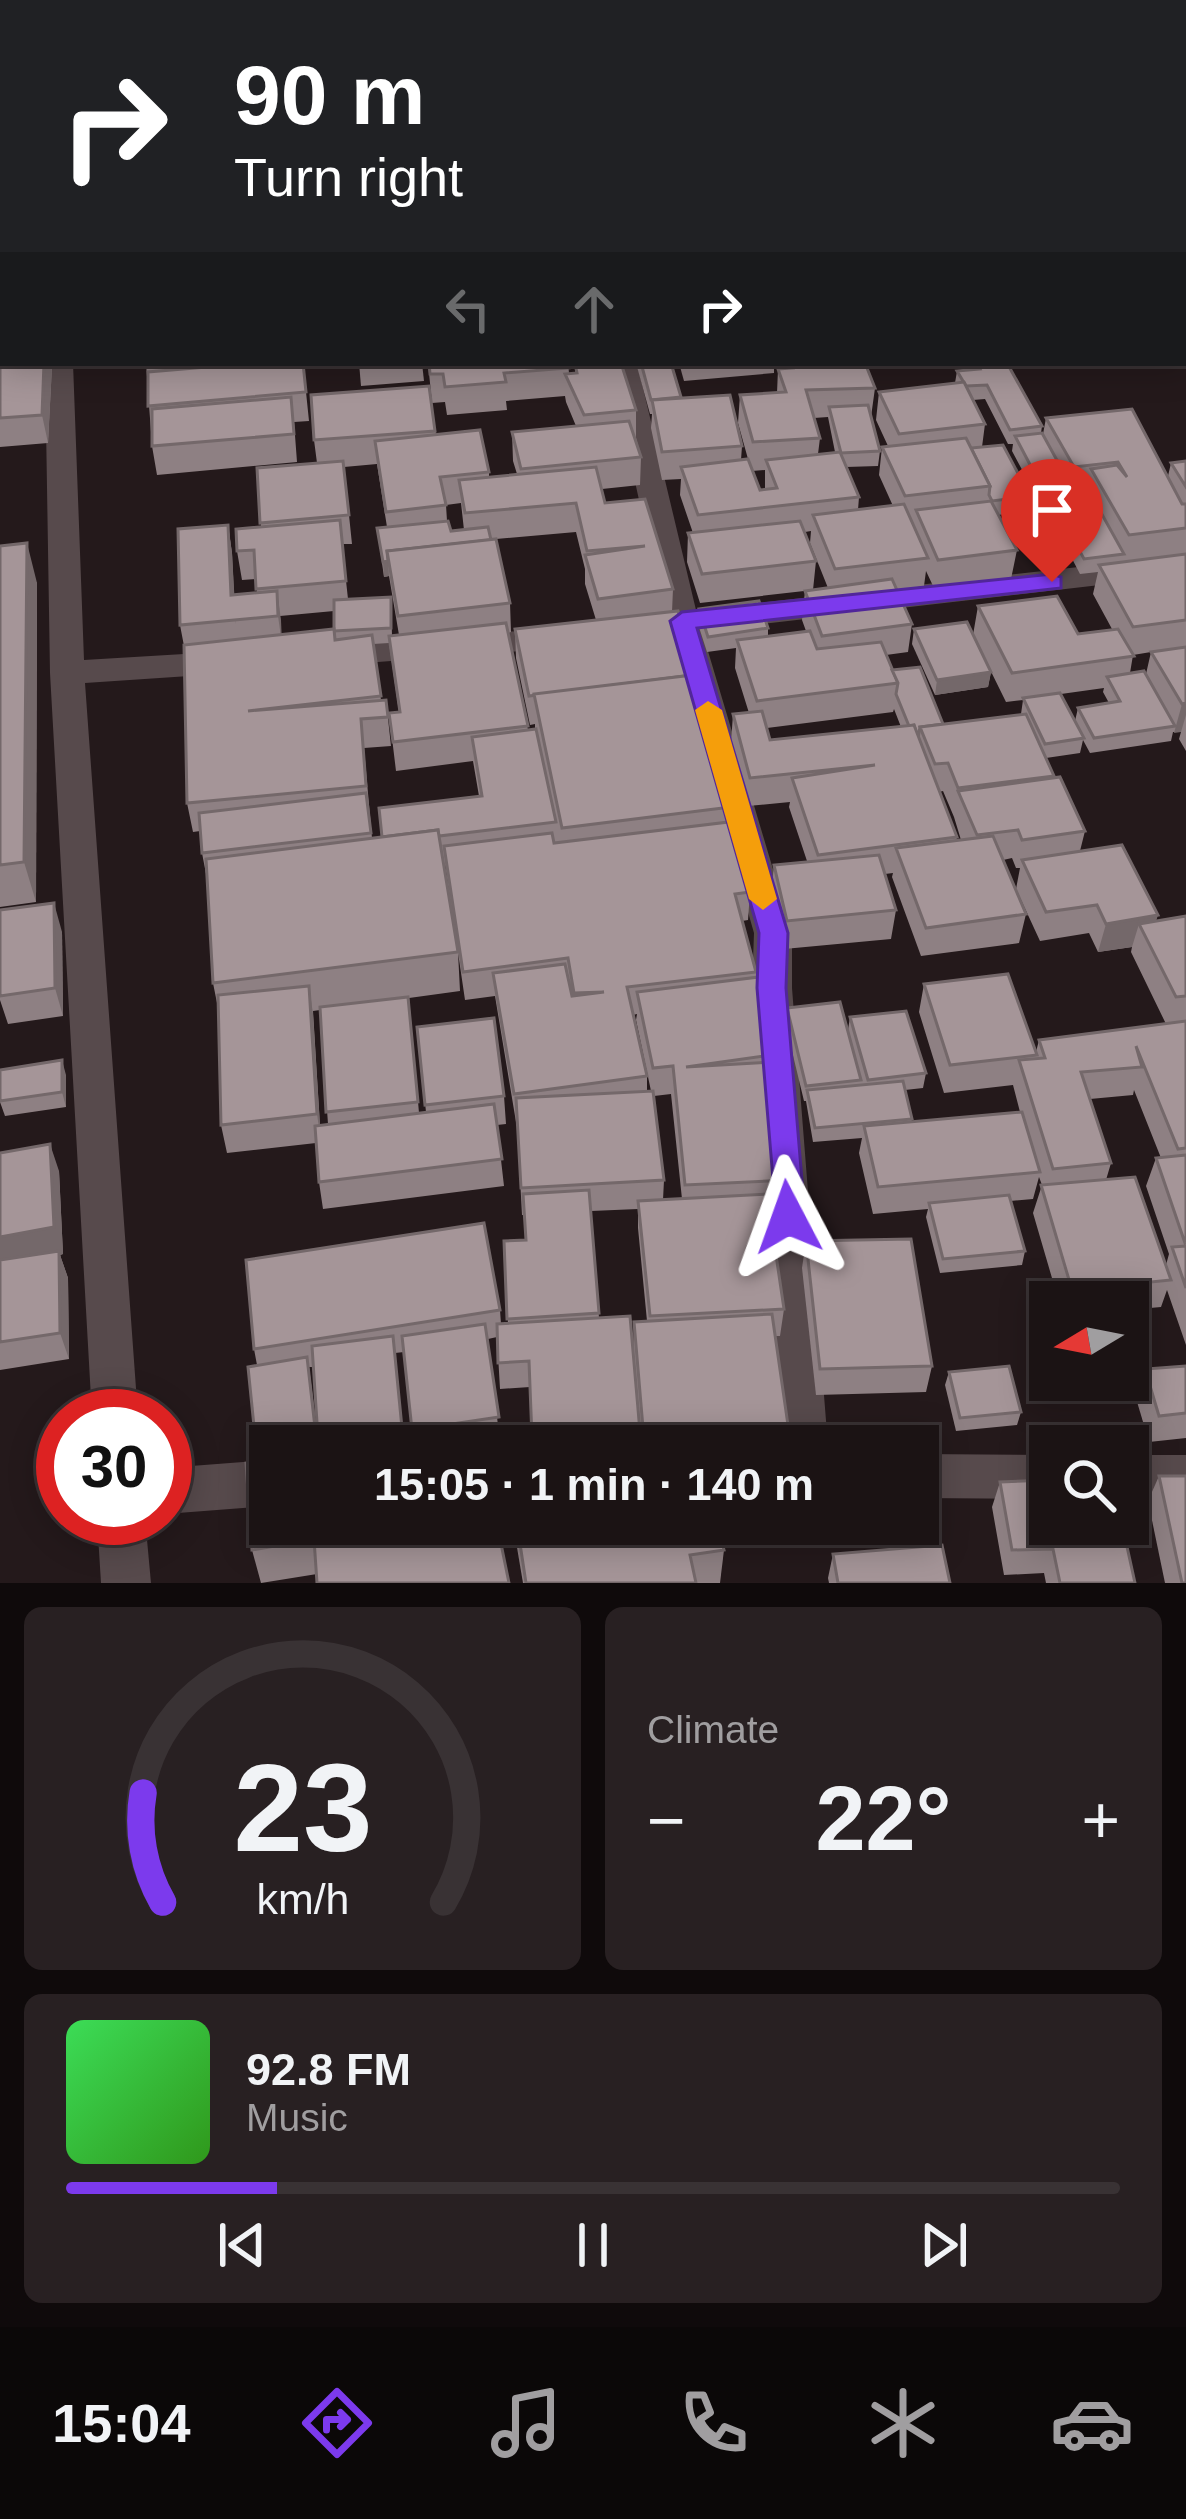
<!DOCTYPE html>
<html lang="en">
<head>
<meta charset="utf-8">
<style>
  body { margin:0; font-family:Helvetica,sans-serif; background:#282022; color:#f1f3f6; height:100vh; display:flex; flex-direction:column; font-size:45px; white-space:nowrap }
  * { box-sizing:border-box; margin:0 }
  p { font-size:39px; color:#a09ea0 }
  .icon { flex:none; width:66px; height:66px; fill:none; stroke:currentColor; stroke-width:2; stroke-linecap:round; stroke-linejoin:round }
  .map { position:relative; height:1583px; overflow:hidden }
  .panel { display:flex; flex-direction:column; gap:24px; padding:24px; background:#0f0a0b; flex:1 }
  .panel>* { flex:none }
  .hud { position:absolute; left:0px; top:0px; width:1188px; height:366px; box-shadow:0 6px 30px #0003,0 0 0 3px #393234; background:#202124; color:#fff; overflow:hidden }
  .needle { width:78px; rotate:260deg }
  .fabs { position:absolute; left:1029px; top:1281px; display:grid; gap:24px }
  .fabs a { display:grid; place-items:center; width:120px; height:120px; border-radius:0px; background:#1b1314; box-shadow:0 6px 30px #0003,0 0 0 3px #393234; font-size:60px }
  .speed { position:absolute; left:36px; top:1389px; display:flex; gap:24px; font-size:60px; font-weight:700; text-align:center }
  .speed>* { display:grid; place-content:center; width:156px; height:156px; border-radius:50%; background:#1b1314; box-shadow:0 6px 30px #0003,0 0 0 3px #393234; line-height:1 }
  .speed .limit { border:18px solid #d22; background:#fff; color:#111 }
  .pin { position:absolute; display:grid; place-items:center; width:102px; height:102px; color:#fff; margin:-123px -51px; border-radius:50% 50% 50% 0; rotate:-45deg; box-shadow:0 0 12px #0007 }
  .pin .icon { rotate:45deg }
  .me { position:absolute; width:132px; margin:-66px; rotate:356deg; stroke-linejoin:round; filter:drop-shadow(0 0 9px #0008) }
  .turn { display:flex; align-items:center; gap:42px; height:252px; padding:0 36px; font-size:54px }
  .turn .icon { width:156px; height:156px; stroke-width:2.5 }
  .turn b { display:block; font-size:84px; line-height:102px }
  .lanes { display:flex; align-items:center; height:114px; padding:0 36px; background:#0003; justify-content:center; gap:60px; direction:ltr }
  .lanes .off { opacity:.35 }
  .big { font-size:90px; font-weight:700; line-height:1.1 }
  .panel .widget { flex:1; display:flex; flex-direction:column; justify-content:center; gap:18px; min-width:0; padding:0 42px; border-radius:18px; background:#282022 }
  .panel .dial { align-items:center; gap:0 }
  .dial svg { height:312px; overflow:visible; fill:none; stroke:#393234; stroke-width:7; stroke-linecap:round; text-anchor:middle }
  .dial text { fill:#f1f3f6; stroke:none }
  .song { display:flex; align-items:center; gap:36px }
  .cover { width:144px; height:144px; border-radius:18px; background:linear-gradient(135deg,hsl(130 70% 55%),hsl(110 70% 35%)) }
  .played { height:12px; border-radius:6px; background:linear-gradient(90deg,#7c3aed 20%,#393234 20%) }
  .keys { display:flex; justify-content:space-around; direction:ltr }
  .heat { display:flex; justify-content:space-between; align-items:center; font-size:66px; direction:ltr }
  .panel .tiles { flex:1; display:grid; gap:24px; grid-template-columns:1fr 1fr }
  .widget:last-child { grid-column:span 2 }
  .trip { position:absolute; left:249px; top:1425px; width:690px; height:120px; border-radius:0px; background:#1b1314; box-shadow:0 6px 30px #0003,0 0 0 3px #393234; font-weight:700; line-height:120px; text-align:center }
  .menu { display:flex; height:192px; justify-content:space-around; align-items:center; background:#0b0808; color:#a09ea0 }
  .menu .icon { width:84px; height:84px }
  .menu .active { color:#7c3aed }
  .menu b { font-size:54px; color:#f1f3f6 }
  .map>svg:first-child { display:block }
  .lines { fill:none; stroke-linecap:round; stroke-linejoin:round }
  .minor { fill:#574a4c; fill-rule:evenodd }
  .wall { fill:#8e8083; fill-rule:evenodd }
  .shaded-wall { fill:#74686a }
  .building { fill:#a59598; stroke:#74686a; stroke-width:3 }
  .route { fill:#7c3aed; stroke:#51269a; stroke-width:3 }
  .slow { fill:#f59e0b }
</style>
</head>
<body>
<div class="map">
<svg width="1186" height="1583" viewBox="0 0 1186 1583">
  <rect width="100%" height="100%" fill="#24191b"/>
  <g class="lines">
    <g class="minor">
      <rect x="61" y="0" width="22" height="3"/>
      <rect x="595" y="0" width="22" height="3"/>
      <polygon points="1057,0 1080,0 1082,3 1059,3"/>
      <rect x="1185" y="62" width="1" height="14"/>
      <polygon points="45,363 73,363 84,660 234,651 251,662 234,673 85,683 138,1416 92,1416 50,673"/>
      <polygon points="609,363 637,363 696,610 1186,555 1186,575 702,631 792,933 792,988 828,1446 782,1446 752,988 754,933 669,635 635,639 618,628 623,620 664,614"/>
      <polygon points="563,628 575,631 580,639 575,647 325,666 308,655 325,644"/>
      <polygon points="918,1454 1050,1455 1050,1499 918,1498"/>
      <rect x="1128" y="1455" width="58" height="44"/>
      <polygon points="270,1460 270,1506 165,1514 165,1468"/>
      <polygon points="97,1518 145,1518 151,1583 101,1583"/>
    </g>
  </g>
  <g class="wall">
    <polygon points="190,0 349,0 349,3 191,3"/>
    <polygon points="363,0 401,0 401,2 364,3"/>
    <rect x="0" y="143" width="3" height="167"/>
    <polygon points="0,341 52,366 48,443 0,447"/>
    <polygon points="146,363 303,363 309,421 294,422 297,462 157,475 152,446"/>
    <polygon points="359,363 422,363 424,381 361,386"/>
    <path d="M428,363H568L569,373H575V364L636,410V438L641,457L640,485L602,489L605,503L673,589L672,612L698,677L697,691L731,807L730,824L750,892L748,920L742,921L756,972V978L779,1054L776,1082L790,1180L787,1207L769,1208L784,1309L780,1336H775L789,1432L787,1446H641L633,1348L634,1322L647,1321L638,1228V1209L591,1211L599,1318L640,1432L639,1446H533L530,1387L500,1389L497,1337L488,1339L500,1443L482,1446H320L313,1367H309L319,1446H270V1524H497L317,1574L261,1583L252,1550L258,1462L257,1365L254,1349L500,1310L501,1324H508L504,1241L526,1240L524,1215H522L517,1122H516L495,996L465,1000L445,864L444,865L458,952L460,991L409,998L419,1113L426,1112L417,1027L504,1096L506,1124L497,1125L504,1186L323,1209L319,1182L316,1143L227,1153L221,1125L219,1013L213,983L207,879L202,853L200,831L193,832L187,803L184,646L180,625L228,525L232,553L234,595L257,593L256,579L242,580L237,551L261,526L257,468L317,463L314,440L429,386L436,434L489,472V477L517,474L513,461L512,432L576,426L566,402L565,396L506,401L507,410L447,415L445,402L432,403ZM377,464L387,527L377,528L384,577L389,576L399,635L392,636L391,597L348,599L342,544H352L344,467ZM461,503L464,530L451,531L447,521L446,505ZM576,532L585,569V584L596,620L515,629L516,658L530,725L535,724V729L528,730L508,633L511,632L510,603L496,539ZM334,611V629L281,635L280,616ZM389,643L399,712L389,713L396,771L473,761L479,796L382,837L372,838L364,748L391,746L386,700H381L373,644ZM320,1010L328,1124L320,1125L313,1011ZM637,1014L636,1020L651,1091L647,1092V1076L633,1015ZM671,1094L682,1199L663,1200L664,1180L654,1096ZM404,1352L414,1445L404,1446L395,1353Z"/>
    <path d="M636,363H671L681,398L742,446L741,460L748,459L738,423L740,395L777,393L778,369H782V363H865L875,388L871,417L880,451L878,466L846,467L859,497L858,510L893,506L879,475L882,447L888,446L876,420L879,392L955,383L957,371L971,370L967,363H1007L1042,426L1041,433L1043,434L1046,418L1168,476L1171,463L1186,461V751L1179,739L1181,732H1173L1171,741L1090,753L1083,740L1080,753L1046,758L1054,778L1085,831L1080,851L1156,921L1186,916V1345L1167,1290L1161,1307L1128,1310V1302H1059L1033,1213L1042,1185L1039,1177L1033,1199L1010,1201L1025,1251L1022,1265L940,1273L926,1217L928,1209L873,1214L859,1153L862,1138L813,1142L806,1101H804L785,1022L787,1008L848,1030L850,1017L926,1073L923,1088L905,1090L912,1122L1020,1112L1013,1085L944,1093L919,1012L924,984L1036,1052L1039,1040L1166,1024L1131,952L1132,947L1098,952L1089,933L1040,941L1016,889L1020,868H1016L1012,858L1003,860L1026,914L1019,943L921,956L892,877L893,873L885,874L896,910L891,939L784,949L771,893L774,865L807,861L789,807L790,802L748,806L731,743L733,714L749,713L735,668L736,648L707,652L698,624L699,609L768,628V636L806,631L802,620L805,591L828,588L810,543L811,531L805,532L816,561L813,590L700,603L687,562L688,533H693L680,495L681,479L662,480L651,428L652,414H650ZM985,399L1008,444H1013L1012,451L1027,479H1021L982,447L985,424L973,400ZM828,417L835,452L818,454L820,438L814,418ZM765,470V490H760L752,471ZM1046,509L1080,574L1098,572L1093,594L1112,629L1078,634L978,606L973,635L1006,702L1023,700L1021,714L943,724L892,670L886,655L908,652L912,624L897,590L924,586L926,571L934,588L1011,579L1017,550L998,515ZM1157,651L1151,652L1146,674L1130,673L1133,655ZM1104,688L1103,692L1109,703L1078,708L1075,721L1061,694ZM894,709L901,727L770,740L767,728L893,712ZM943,791L954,817L961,840L956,841L957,837L939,792ZM1134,1090L1161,1158H1156L1146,1186L1169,1254L1166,1265L1106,1180L1111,1163L1090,1099L1133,1095Z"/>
    <polygon points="679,363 774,363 774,373 684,381"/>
    <polygon points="0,546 37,583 36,902 0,907"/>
    <polygon points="914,629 991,672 988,687 935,695 912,644"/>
    <polygon points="0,910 62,932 63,1016 8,1024 0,1000"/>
    <polygon points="0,1070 66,1075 66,1107 5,1116 0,1102"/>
    <polygon points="0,1153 59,1171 63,1254 60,1255 68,1278 69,1359 0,1370"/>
    <polygon points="806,1241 932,1366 926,1392 816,1395 802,1268"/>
    <polygon points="1186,1366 1186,1438 1149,1442 1135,1395 1145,1369"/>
    <polygon points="949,1372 1021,1412 1017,1425 956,1431 945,1385"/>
    <polygon points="1159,1476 1186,1583 1165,1583 1148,1501"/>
    <polygon points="1000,1482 1135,1583 1046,1583 1044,1573 1004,1575 992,1507"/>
    <polygon points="513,1524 717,1524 724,1550 720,1583 523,1583"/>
    <polygon points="833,1554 950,1583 829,1583 828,1578"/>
  </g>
  <g class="shaded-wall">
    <polygon points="44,363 51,363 52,366 48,443 42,415"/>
    <polygon points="228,525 232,553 236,624 231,595"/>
    <polygon points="27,543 37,583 36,902 24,862"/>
    <polygon points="388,561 389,576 384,577 383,562"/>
    <polygon points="277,591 281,620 282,644 278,616"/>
    <polygon points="991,672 988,687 935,695 937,680"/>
    <polygon points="1186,703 1186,715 1181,732 1174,733 1182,704"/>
    <polygon points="54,903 62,932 63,1016 55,988"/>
    <polygon points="1158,915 1149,944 1139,924 1132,947 1098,952 1106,924"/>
    <polygon points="309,986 313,1014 321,1142 317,1114"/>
    <polygon points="62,1060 66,1075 66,1107 62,1092"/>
    <polygon points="50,1144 59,1171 63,1254 60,1255 68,1278 69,1359 60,1333 0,1266 0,1237"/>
  </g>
  <g class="building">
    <polygon points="143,0 187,0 187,3 144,3"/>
    <polygon points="290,0 291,3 260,2 289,0"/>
    <polygon points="650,0 773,0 774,3 651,3"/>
    <polygon points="778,0 805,0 807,3 779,3"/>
    <rect x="0" y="157" width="3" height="55"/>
    <polygon points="3,215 3,282 0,282 0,216"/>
    <polygon points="0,341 3,341 3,363 44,363 42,415 0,418"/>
    <polygon points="254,363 303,363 306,392 148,406 148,372"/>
    <polygon points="429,363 568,363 569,368 504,373 506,382 445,387 443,374 430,374"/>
    <polygon points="586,363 621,363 636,410 584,415 565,374 577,373 575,364"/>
    <polygon points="641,363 671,363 681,397 651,400"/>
    <polygon points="791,363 865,363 875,388 806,390 820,438 753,442 740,395 786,392 778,369 793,368"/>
    <polygon points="977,363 1007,363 1042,426 1010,430 987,385 966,386 957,371 980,369"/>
    <polygon points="964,382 985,424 899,434 879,392"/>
    <polygon points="429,386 435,431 314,440 311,395"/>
    <polygon points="730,395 742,446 662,452 652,400"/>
    <polygon points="291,397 294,434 152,446 152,409"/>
    <polygon points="868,405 880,451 841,453 829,407"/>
    <polygon points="1132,409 1182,504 1186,504 1186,528 1129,535 1091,469 1117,465 1127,477 1118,462 1074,467 1046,418"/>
    <polygon points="629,421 641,457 521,469 512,432"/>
    <polygon points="480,430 489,472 440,477 446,505 386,512 375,441"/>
    <polygon points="1042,433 1075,493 1089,491 1124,554 1084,559 1049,494 992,501 989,495 990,486 971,448 1003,445 1021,479 1037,478 1015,436"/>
    <polygon points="966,438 990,486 905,496 882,447"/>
    <polygon points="840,452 859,497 698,515 681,467 748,459 760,490 777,488 766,460"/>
    <polygon points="343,461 349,515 260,523 257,468"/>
    <polygon points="1186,461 1186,487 1171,463"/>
    <polygon points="596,467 605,503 645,499 673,589 598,599 585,555 645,546 587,551 576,503 465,513 459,480"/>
    <polygon points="991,501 1017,550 938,560 916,510"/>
    <polygon points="904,504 928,558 835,569 813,515"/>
    <polygon points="340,520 346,581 256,589 254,550 237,551 236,529"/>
    <polygon points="448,521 451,531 488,527 491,540 387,551 388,561 383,562 377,528"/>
    <polygon points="800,521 816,561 702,574 688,533"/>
    <polygon points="228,525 231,595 277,591 278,616 180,625 178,529"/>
    <polygon points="496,539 510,603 398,616 387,551"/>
    <polygon points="27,543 24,862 0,865 0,546"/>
    <polygon points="1186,554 1186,620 1133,627 1099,565"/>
    <polygon points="892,579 912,624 822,636 805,591"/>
    <polygon points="1057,596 1078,634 1118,629 1134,656 1012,673 978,606"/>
    <polygon points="391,597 391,628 334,631 334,600"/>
    <polygon points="759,601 768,628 708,637 699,609"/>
    <polygon points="678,611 698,677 693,677 693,675 529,696 515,629"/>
    <polygon points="967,622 991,672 937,680 914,629"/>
    <polygon points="506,623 528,726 393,742 389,713 400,712 389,636"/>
    <polygon points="334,629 335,640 372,635 381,696 248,711 386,700 388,717 361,719 366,786 187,803 184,645"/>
    <polygon points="810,631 817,649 881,642 898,683 757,701 737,640"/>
    <polygon points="1186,647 1186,703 1182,704 1151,652"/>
    <polygon points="920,667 943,724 920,727 918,738 914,725 909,726 896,694 898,683 892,670"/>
    <polygon points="1144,671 1175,726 1094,738 1078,708 1120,701 1107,677"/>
    <polygon points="693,675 731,807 562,828 534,694"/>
    <polygon points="1060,693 1084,738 1045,744 1023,698"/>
    <polygon points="762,711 770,740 914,725 957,837 818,855 792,778 875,765 750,778 733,714"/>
    <polygon points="1026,714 1054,776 958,788 948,763 935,764 920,727"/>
    <polygon points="536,729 556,822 439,836 438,830 382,837 379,808 482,796 472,737"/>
    <polygon points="1060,777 1085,831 1022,840 1018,830 977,835 958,791"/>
    <polygon points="366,793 371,833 202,853 199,813"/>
    <polygon points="729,822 750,892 735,894 756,972 627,987 647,1076 514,1094 493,973 565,964 572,996 604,992 574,993 568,958 463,972 444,846 552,833 554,843"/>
    <polygon points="438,830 458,952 213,983 206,859"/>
    <polygon points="993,836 1026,914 926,928 896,848"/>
    <polygon points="1122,845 1158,915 1106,924 1097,905 1046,912 1022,860"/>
    <polygon points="879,855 896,910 787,921 774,865"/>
    <polygon points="54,903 55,988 0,996 0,910"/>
    <polygon points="1186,916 1186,996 1176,997 1139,924"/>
    <polygon points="1008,974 1037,1055 950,1065 924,984"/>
    <polygon points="759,977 779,1054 686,1067 772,1062 790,1180 685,1185 673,1066 653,1068 637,992"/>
    <polygon points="309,986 317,1114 221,1125 218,995"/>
    <polygon points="408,997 418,1102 326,1112 320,1007"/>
    <polygon points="840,1002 861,1080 806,1086 787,1008"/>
    <polygon points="906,1011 926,1073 868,1080 850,1017"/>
    <polygon points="494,1018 504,1096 425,1105 417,1027"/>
    <polygon points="1186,1021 1186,1148 1178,1149 1136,1046 1142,1067 1081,1072 1111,1163 1053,1169 1019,1060 1045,1058 1039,1040"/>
    <polygon points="62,1060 62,1092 0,1101 0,1070"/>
    <polygon points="903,1081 912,1119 815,1128 807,1090"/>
    <polygon points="653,1091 664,1180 521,1188 516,1098"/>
    <polygon points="494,1104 502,1159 319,1182 315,1126"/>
    <polygon points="1022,1112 1040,1172 878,1187 864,1126"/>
    <polygon points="50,1144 54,1227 0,1237 0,1153"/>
    <polygon points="1186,1155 1186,1242 1185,1243 1156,1158"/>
    <polygon points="1135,1177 1171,1280 1072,1290 1041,1185"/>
    <polygon points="589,1190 599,1313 507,1319 504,1241 526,1240 523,1194"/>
    <polygon points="767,1194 784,1309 650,1316 638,1201"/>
    <polygon points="1009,1195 1025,1251 943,1259 929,1203"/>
    <polygon points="484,1223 500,1310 254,1349 246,1260"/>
    <polygon points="911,1239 932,1366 820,1369 806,1241"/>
    <polygon points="1186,1246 1186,1288 1172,1247"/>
    <polygon points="59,1251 60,1333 0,1342 0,1260"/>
    <polygon points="772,1314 789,1432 644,1440 634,1322"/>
    <polygon points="630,1316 640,1432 532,1438 529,1361 498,1363 497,1324"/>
    <polygon points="485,1324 499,1417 412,1430 402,1336"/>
    <polygon points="393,1336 402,1428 318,1438 312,1346"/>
    <polygon points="307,1357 317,1445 270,1446 270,1454 257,1456 248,1367"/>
    <polygon points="1009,1366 1021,1412 960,1418 949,1372"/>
    <polygon points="1186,1366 1186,1413 1159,1416 1145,1369"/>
    <polygon points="480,1438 482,1446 403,1446"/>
    <polygon points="270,1461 270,1524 497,1524 509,1583 317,1583 314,1539 252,1550 246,1463"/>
    <polygon points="1159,1476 1186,1476 1186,1583 1182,1583"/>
    <polygon points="1050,1480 1050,1524 1122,1524 1135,1583 1060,1583 1053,1549 1012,1550 1000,1482"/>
    <polygon points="517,1524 717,1524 724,1550 690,1555 696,1583 526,1583"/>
    <polygon points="942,1545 950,1583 838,1583 833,1554"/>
  </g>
  <polygon class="route" points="1052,574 1061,577 1061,588 697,628 788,933 786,988 805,1217 800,1227 777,1227 757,988 759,933 670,621 682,612"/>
  <polygon class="slow" points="708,701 722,710 777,899 763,910 749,899 695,710"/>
</svg>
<div class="fabs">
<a><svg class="needle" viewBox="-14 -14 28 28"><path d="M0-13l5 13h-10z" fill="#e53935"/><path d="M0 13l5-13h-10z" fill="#a09ea0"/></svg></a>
<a><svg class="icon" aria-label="search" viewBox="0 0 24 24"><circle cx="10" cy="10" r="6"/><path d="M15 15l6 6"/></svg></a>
</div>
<div class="speed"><div class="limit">30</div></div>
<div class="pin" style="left:1052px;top:582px;background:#d93025"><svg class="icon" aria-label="arrive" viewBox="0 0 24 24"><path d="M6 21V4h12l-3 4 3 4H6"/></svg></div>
<svg class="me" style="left:788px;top:1217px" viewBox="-20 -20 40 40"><path d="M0-17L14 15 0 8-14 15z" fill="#7c3aed" stroke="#fff" stroke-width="4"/></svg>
<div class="trip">15:05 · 1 min · 140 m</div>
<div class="hud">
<div class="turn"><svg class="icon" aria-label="right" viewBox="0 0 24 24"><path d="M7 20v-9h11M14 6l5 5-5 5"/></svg><div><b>90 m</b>Turn right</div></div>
<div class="lanes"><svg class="icon off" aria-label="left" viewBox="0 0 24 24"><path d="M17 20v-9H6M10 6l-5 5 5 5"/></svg><svg class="icon off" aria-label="ahead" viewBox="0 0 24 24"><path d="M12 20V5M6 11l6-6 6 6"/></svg><svg class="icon" aria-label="right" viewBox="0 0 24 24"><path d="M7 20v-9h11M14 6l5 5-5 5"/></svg></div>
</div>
</div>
<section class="panel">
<div class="tiles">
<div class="widget dial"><svg viewBox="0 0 100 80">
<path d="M14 69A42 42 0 1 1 86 69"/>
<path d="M14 69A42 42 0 0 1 9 41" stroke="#7c3aed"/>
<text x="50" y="56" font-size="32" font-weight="700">23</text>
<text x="50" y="72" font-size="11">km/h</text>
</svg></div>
<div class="widget"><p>Climate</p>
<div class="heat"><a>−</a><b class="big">22°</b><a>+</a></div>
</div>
<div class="widget">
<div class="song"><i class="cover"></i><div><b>92.8 FM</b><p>Music</p></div></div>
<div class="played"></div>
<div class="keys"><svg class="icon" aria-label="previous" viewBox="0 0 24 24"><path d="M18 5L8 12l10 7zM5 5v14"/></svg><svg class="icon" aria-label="pause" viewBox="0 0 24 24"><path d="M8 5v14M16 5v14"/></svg><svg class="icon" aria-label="next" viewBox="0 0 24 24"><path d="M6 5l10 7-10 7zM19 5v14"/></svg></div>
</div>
</div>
</section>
<nav class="menu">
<b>15:04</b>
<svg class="icon active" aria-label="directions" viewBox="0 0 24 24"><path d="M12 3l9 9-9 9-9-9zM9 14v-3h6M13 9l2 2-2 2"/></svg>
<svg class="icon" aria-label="music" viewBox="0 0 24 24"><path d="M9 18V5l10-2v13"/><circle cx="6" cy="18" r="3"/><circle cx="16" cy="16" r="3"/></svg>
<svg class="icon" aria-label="phone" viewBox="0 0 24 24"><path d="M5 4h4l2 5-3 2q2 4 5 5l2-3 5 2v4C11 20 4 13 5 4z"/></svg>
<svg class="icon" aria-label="climate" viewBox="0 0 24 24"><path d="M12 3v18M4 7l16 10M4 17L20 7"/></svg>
<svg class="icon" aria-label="car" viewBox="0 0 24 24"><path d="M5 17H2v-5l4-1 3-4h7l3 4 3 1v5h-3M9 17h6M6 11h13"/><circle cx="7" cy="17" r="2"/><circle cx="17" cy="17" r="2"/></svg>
</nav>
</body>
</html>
